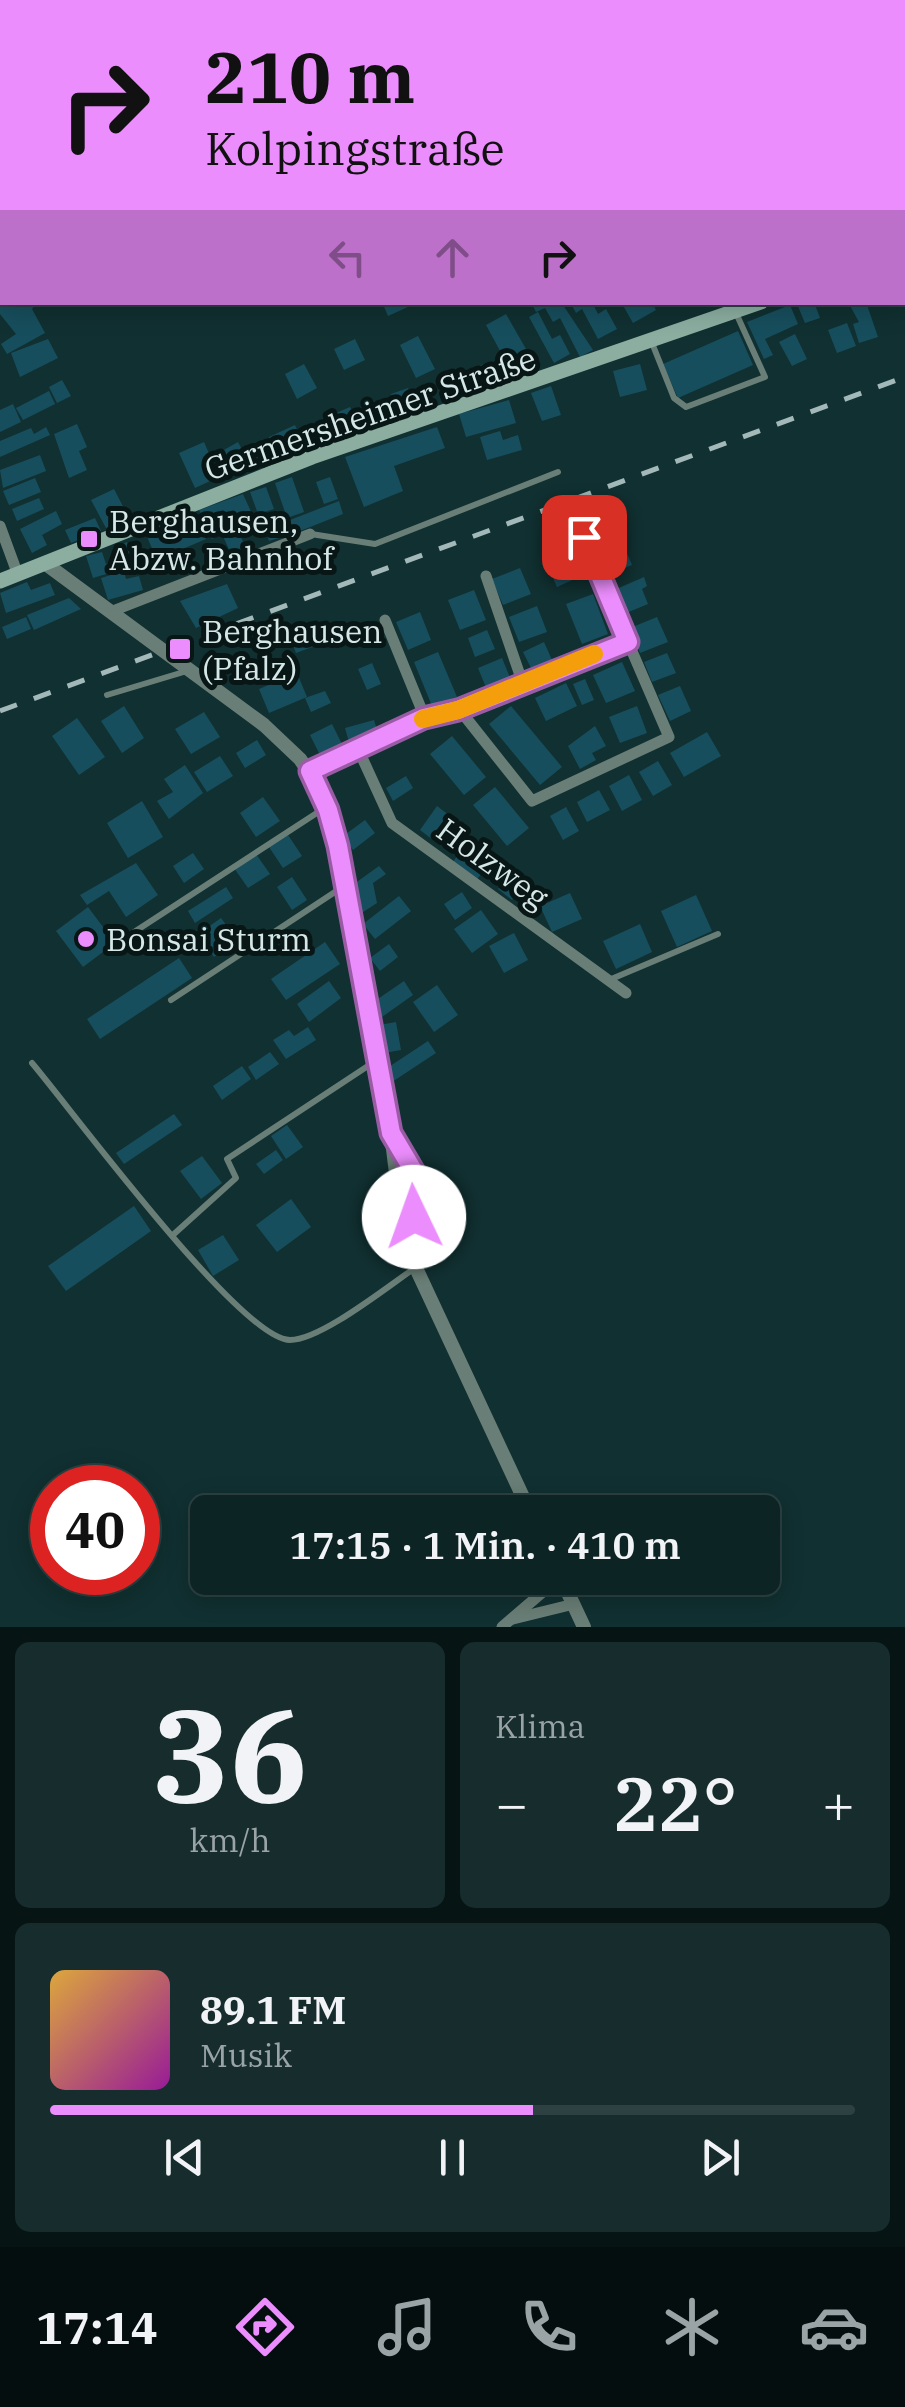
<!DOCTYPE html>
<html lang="de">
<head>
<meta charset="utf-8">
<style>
  body { margin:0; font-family:"IBM Plex Serif",serif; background:#162c2d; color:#f1f3f6; height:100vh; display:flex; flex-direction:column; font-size:38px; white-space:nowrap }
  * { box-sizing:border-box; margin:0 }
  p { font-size:32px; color:#9aa4a7 }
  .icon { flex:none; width:55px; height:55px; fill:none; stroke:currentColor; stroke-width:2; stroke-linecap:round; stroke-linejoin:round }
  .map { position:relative; height:1627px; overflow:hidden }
  .side { display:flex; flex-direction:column; gap:15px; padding:15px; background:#071414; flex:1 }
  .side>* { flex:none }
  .guide { position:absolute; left:0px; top:0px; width:905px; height:305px; box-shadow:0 5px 25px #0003,0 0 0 2px #2d4142; background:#eb8dfc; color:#111; overflow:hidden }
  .speed { position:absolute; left:30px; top:1465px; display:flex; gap:20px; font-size:50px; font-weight:700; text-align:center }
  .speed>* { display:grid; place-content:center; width:130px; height:130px; border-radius:50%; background:#0d2425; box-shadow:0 5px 25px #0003,0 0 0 2px #2d4142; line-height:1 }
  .speed .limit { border:15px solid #d22; background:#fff; color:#111 }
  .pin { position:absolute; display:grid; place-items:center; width:85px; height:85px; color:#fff; margin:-42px; border-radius:20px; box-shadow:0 5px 15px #0006 }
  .me { position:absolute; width:110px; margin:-55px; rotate:357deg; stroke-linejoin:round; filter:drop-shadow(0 0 8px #0008) }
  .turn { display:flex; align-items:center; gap:35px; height:210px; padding:0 40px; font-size:45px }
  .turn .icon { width:130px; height:130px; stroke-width:2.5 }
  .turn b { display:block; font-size:70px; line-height:85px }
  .lanes { display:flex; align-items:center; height:95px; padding:0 40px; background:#0003; justify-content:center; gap:50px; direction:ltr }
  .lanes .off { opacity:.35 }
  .big { font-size:75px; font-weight:600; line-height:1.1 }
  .side .widget { flex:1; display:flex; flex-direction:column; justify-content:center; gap:15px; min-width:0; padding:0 35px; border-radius:15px; background:#162c2d }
  .side .dial { align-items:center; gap:0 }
  .dial b { font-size:130px; line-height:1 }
  .song { display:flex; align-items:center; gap:30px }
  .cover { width:120px; height:120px; border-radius:15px; background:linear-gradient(135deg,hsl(40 70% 55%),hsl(300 70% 35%)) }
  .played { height:10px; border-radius:5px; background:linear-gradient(90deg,#eb8dfc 60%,#2d4142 60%) }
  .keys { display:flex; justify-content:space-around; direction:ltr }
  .heat { display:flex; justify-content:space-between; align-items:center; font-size:55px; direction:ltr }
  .side .tiles { flex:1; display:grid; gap:15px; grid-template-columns:1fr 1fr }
  .widget:last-child { grid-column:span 2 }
  .trip { position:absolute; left:190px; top:1495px; width:590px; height:100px; border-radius:15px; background:#0d2425; box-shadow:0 5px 25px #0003,0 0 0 2px #2d4142; font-weight:600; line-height:100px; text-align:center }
  .menu { display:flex; height:160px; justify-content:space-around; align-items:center; background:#050e0f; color:#9aa4a7 }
  .menu .icon { width:70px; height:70px }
  .menu .active { color:#eb8dfc }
  .menu b { font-size:45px; color:#f1f3f6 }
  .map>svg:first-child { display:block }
  .building { fill:#174e5d }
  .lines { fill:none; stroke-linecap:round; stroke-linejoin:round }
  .service { stroke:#697e76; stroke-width:6 }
  .pedestrian { stroke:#697e76; stroke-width:9 }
  .minor { stroke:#697e76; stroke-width:11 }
  .tertiary { stroke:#697e76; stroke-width:14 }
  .secondary { stroke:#8baea1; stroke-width:15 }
  .rail { stroke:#a3b8b8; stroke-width:5; stroke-dasharray:18 18; stroke-linecap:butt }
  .route-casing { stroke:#995ca4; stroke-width:25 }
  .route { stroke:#eb8dfc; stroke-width:18 }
  .slow { stroke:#f59e0b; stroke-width:18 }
  .poi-dot { fill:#eb8dfc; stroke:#091616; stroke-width:4 }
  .labels { text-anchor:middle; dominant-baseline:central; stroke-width:10; stroke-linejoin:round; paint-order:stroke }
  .street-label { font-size:32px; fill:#d6e7e7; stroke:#091616 }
  .poi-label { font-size:32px; fill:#d6e7e7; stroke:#091616; text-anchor:start }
</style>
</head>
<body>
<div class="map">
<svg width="905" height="1627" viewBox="0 0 905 1627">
  <rect width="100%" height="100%" fill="#113031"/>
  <g class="building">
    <polygon points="0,302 38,302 32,309 45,333 7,354 1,344 16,334 0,314"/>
    <polygon points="382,302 419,302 388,316"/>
    <polygon points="531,302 561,302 593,350 580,357 560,318 553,322 545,308 536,312"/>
    <polygon points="570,302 592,302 598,314 606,309 617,329 598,339 582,309 576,313"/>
    <polygon points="621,302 652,302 656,310 633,323"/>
    <polygon points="814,302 820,318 805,323 797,304"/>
    <polygon points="848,302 866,302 878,337 859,343 853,324 859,322"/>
    <polygon points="790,305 798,324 765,339 773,355 764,359 747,322"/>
    <polygon points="538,312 552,339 560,335 570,354 554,363 529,317"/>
    <polygon points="506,314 526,349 505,360 486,325"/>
    <polygon points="847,323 856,346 837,353 828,330"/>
    <polygon points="738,331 753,365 678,398 663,364"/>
    <polygon points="795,334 807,359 792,366 779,342"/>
    <polygon points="418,336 435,369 416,378 400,345"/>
    <polygon points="48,339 58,358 20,377 11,353"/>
    <polygon points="355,339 365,360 344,370 334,349"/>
    <polygon points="487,362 497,380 478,390 468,372"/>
    <polygon points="304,364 317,388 297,399 285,374"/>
    <polygon points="640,364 647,390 620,397 613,371"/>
    <polygon points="62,380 71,396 57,403 49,387"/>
    <polygon points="551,386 561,415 542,421 531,393"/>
    <polygon points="408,388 415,406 398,413 391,394"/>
    <polygon points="49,391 55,404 23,420 16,408"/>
    <polygon points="509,400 516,423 466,437 459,414"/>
    <polygon points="375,401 383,417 365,426 357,409"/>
    <polygon points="13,404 21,422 0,432 0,410"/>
    <polygon points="350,407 359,425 344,431 336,413"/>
    <polygon points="328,419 335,437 309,446 303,428"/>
    <polygon points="77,424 87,447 79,451 87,470 69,478 54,434"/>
    <polygon points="295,425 304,445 278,457 269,437"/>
    <polygon points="46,427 50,435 0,457 0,441 31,428 34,434"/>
    <polygon points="437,427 445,448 394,466 403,491 364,507 345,457"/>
    <polygon points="500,431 503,440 518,435 522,450 487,460 480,437"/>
    <polygon points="204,442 219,477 195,488 179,453"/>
    <polygon points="238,442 248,461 232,470 222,451"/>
    <polygon points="40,455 46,471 3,488 0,470"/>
    <polygon points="292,477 304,512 287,518 275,483"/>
    <polygon points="330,477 338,499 324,504 316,482"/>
    <polygon points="35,478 41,492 9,505 3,491"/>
    <polygon points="266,487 274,509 258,514 250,492"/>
    <polygon points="114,489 128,516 106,528 91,500"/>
    <polygon points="243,494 258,527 240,535 246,548 231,554 222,534 212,539 199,510"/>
    <polygon points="39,498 44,509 17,521 12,509"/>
    <polygon points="339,501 343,514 295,533 290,520"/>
    <polygon points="56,511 62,524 42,535 47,545 32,553 20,529"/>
    <polygon points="194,511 206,539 157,560 145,532"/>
    <polygon points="95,518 101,531 71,543 65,530"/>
    <polygon points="286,519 291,534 269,541 264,526"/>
    <polygon points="620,537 632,565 609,574 596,546"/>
    <polygon points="127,542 135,563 122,569 113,548"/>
    <polygon points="568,547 581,576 557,587 544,558"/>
    <polygon points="102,552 106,564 117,561 120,570 93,578 86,556"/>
    <polygon points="520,568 531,594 503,605 492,579"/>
    <polygon points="124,571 126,579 139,576 143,590 108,600 101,578"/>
    <polygon points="644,577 647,586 642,589 648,604 624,614 614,590"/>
    <polygon points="27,582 31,590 50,583 55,595 6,613 0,593"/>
    <polygon points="227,584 238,608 196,628 180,601"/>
    <polygon points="474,590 486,620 460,630 448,600"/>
    <polygon points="593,594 608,634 582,644 566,604"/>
    <polygon points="69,598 81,609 34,630 27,615"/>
    <polygon points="537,606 547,632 519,642 509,617"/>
    <polygon points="420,612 431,640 408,650 396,622"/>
    <polygon points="26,617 31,629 7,639 2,627"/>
    <polygon points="657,617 668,642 640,653 630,628"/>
    <polygon points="308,630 315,646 296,653 290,637"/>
    <polygon points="487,630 495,649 475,657 468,638"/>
    <polygon points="544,642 552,660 532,670 523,652"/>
    <polygon points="438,652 457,697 432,706 414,662"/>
    <polygon points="667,653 676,673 652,682 644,662"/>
    <polygon points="502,658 511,680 487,690 478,668"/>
    <polygon points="622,662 635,691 606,703 593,675"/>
    <polygon points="372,663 381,684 367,690 358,669"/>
    <polygon points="297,673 307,697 269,713 259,689"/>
    <polygon points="585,679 594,700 582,705 573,684"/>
    <polygon points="566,683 577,706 546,721 535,698"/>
    <polygon points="680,686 691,711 670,721 658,695"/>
    <polygon points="325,691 331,703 311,712 305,698"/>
    <polygon points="124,706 144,738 122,753 101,721"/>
    <polygon points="511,706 562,767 540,785 489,724"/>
    <polygon points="637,706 647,733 620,743 609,717"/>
    <polygon points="204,712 220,737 191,754 175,729"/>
    <polygon points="77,718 105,757 79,775 52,736"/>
    <polygon points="374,720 378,733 349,742 345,728"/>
    <polygon points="332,724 342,744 320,755 310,735"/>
    <polygon points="595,726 606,746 592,753 596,760 580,769 568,746"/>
    <polygon points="707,732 721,756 684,777 670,753"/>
    <polygon points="452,736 486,777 464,795 430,754"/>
    <polygon points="257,740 266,755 245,768 236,753"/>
    <polygon points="220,756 233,776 207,792 194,772"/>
    <polygon points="658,761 672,785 653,796 639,772"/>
    <polygon points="185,765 203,793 169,819 157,801 173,792 164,779"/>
    <polygon points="629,775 642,800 622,811 609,786"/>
    <polygon points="406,776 413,788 393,801 386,788"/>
    <polygon points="495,787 529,828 507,846 473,805"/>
    <polygon points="599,790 610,810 587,822 577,802"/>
    <polygon points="263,797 280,821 256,837 240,813"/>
    <polygon points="142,801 163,837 128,858 107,823"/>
    <polygon points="437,806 458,822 441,846 420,830"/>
    <polygon points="566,807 579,831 563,840 550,816"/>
    <polygon points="365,820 375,833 353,850 343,836"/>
    <polygon points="288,835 302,856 283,868 269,847"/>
    <polygon points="470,839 494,856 476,881 452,863"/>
    <polygon points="193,853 204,869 184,883 173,866"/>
    <polygon points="256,854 270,874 248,888 234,868"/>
    <polygon points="136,863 158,895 126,917 109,891 87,905 80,895"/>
    <polygon points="379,866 386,874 373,883 377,903 360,914 354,884"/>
    <polygon points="512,870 526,881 512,900 498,889"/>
    <polygon points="292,877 307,900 292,910 277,887"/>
    <polygon points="226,887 233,898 195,923 188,911"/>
    <polygon points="462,892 472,908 455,920 444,904"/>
    <polygon points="570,893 582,919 552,932 540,906"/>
    <polygon points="696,895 712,931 677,947 661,911"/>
    <polygon points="399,896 411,911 375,939 363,924"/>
    <polygon points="88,907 115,943 83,967 56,931"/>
    <polygon points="481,910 498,934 472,953 454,929"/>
    <polygon points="221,918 237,940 214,957 198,934"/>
    <polygon points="640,924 652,952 616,969 603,941"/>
    <polygon points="514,933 528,960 504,973 489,946"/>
    <polygon points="325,942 340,964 286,1000 271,979"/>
    <polygon points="389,944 398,957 380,971 370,958"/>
    <polygon points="179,958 192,978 100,1039 87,1019"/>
    <polygon points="329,981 341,998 309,1022 297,1004"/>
    <polygon points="404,981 413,995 382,1017 372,1003"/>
    <polygon points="437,985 458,1015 434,1032 413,1002"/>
    <polygon points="396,1022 401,1050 384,1053 379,1025"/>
    <polygon points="308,1027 316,1040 286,1059 273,1040 289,1030 294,1036"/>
    <polygon points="428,1041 436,1053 389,1084 381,1072"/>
    <polygon points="270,1052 279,1064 256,1080 248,1067"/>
    <polygon points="242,1066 251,1079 222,1100 213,1086"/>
    <polygon points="174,1114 182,1125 124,1164 116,1153"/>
    <polygon points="287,1125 303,1147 286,1159 271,1136"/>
    <polygon points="276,1150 283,1160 264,1174 256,1164"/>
    <polygon points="202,1156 222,1183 201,1199 180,1171"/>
    <polygon points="291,1199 311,1227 277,1252 256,1225"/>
    <polygon points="134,1206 151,1231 66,1291 48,1266"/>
    <polygon points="223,1235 239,1260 213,1276 198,1250"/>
  </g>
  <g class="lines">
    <g class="service">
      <polyline points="652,343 674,398 686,407 694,404 765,377 736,313"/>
      <polyline points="311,534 375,544 558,472"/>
      <polyline points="107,695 187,671"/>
      <polyline points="128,936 326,807"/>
      <polyline points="609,980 718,934"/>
      <polyline points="171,1000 344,886"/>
      <path d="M32,1063C72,1110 241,1340 290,1340C321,1340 388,1286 415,1268"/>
      <polyline points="174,1234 236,1178 227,1159 374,1062"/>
    </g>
    <polyline class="pedestrian" points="0,79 2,82"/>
    <g class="minor">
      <polyline points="259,0 261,2"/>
      <polyline points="726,0 728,2"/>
      <polyline points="147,2 150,0"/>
      <polyline points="797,2 801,0"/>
      <polyline points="902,98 905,97"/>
      <polyline points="0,104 2,102"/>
      <polyline points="0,526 18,575"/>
      <polyline points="486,576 522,681"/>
      <polyline points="110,612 310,534"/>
      <polyline points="385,620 425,718"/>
      <polyline points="459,709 532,801 669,737 628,642"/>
      <polyline points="359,751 392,823 626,993"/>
      <polyline points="310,771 425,718 459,709 628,642 584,537"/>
      <polyline points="513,1619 574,1604"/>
      <polyline points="502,1627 559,1578"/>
    </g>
    <g class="tertiary">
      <polyline points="46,564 264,725 300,759 317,784 338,845 364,1004 391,1133 402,1222 416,1268 530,1512"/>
      <polyline points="394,1138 414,1172 415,1246"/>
      <polyline points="561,1578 584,1627"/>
    </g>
    <g class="secondary">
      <polyline points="902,253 905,252"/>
      <polyline points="0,581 312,457 761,302"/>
    </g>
    <polyline class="rail" points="0,711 905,377"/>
  </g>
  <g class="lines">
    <g class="route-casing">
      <polyline id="route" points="414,1217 414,1172 391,1133 338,846 328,810 310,771 424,718 458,710 628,642 584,537"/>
    </g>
    <use href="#route" class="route"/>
    <polyline class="slow" points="423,719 458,710 594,654"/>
  </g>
  <g class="poi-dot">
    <rect x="79" y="529" width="20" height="20" rx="5"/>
    <rect x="168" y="637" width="24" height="24" rx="5"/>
    <circle cx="86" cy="939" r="10"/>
  </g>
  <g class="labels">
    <g class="street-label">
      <text transform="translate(370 413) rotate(-19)">Germersheimer Straße</text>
      <text transform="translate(493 863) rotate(36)">Holzweg</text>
    </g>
    <g class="poi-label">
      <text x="109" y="521">Berghausen,<tspan x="109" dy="37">Abzw. Bahnhof</tspan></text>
      <text x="202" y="631">Berghausen<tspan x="202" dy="37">(Pfalz)</tspan></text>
      <text x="106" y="939">Bonsai Sturm</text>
    </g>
  </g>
</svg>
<div class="speed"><div class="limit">40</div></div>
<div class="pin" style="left:584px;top:537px;background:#d93025"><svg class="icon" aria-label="arrive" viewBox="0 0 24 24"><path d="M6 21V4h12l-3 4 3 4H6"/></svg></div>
<svg class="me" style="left:414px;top:1217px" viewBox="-20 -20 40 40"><circle r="19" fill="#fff"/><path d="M0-13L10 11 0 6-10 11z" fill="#eb8dfc"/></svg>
<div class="trip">17:15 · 1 Min. · 410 m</div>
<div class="guide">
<div class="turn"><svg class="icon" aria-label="right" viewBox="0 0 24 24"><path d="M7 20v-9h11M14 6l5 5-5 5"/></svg><div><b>210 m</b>Kolpingstraße</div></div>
<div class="lanes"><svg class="icon off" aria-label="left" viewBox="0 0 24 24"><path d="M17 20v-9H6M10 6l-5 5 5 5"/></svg><svg class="icon off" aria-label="ahead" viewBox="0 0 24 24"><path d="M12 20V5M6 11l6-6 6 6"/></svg><svg class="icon" aria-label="right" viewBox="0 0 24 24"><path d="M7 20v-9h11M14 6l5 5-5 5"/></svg></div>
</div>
</div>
<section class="side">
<div class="tiles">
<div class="widget dial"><b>36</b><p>km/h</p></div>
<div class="widget"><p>Klima</p>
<div class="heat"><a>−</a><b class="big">22°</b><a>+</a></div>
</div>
<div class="widget">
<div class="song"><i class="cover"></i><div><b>89.1 FM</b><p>Musik</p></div></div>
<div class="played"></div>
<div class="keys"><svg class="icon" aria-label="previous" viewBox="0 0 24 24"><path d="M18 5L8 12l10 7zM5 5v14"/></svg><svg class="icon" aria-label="pause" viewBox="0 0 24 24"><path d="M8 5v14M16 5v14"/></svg><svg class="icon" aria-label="next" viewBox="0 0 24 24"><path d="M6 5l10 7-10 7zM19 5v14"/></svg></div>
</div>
</div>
</section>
<nav class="menu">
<b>17:14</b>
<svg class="icon active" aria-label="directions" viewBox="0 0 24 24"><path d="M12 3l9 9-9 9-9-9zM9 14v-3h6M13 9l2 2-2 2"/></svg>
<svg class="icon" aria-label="music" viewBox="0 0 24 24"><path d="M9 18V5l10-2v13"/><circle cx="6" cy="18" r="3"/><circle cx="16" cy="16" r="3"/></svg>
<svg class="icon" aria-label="phone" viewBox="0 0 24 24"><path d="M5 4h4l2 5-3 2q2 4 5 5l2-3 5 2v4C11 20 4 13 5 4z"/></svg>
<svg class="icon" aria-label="climate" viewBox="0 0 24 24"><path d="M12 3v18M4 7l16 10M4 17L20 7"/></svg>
<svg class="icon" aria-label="car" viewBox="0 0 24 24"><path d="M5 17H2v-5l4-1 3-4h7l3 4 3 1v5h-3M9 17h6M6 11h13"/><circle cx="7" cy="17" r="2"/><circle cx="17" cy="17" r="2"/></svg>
</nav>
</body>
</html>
